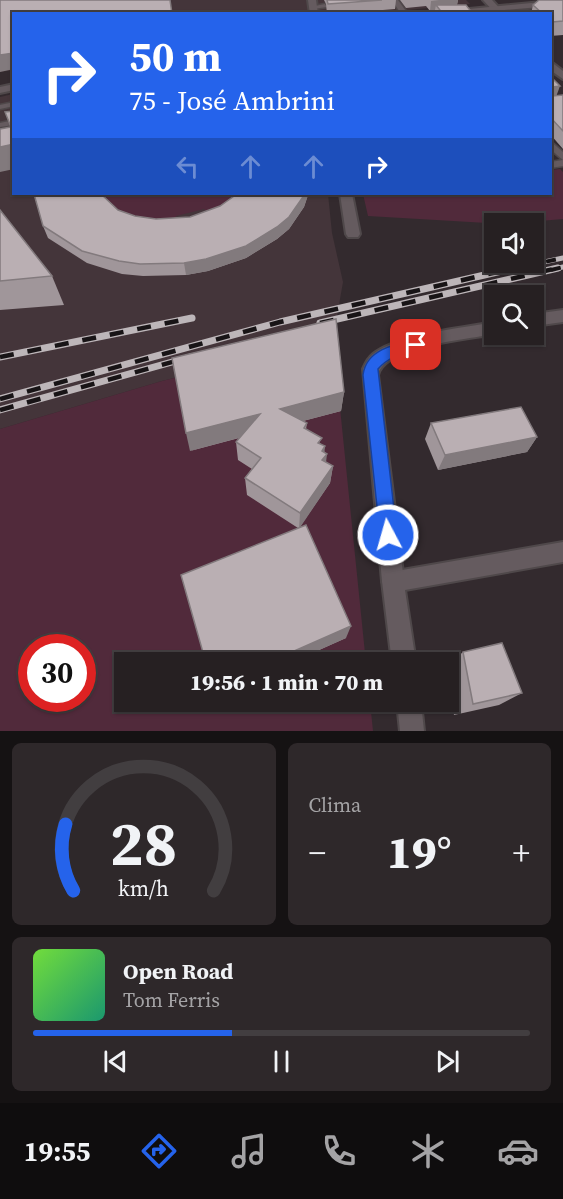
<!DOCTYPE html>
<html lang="es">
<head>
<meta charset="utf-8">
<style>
  body { margin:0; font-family:"Source Serif 4",serif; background:#2e282a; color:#f1f3f6; height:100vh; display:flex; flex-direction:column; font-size:22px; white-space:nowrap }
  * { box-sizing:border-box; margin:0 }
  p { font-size:20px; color:#a4a3a5 }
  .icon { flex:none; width:33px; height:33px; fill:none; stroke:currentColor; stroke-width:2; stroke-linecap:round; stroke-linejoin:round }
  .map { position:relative; height:731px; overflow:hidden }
  .details { display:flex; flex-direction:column; gap:12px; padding:12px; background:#151213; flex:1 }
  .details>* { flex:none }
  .hud { position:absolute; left:12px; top:12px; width:540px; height:183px; border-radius:0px; box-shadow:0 2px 4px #0004,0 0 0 2px #423e40; background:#2563eb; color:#fff; overflow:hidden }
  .controls { position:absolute; left:484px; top:213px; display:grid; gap:12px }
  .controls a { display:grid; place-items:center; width:60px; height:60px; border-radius:0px; background:#262022; box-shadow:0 2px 4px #0004,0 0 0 2px #423e40; font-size:30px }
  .speed { position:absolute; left:18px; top:634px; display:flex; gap:12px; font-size:30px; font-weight:700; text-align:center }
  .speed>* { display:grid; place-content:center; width:78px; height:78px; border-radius:50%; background:#262022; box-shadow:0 2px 4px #0004,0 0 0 2px #423e40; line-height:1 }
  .speed .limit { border:9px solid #d22; background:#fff; color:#111 }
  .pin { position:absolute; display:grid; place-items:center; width:51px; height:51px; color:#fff; margin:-26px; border-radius:12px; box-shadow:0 3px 9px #0006 }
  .me { position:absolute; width:66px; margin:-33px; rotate:354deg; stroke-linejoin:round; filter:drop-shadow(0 0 4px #0008) }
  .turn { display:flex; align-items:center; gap:21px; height:126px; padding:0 18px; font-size:27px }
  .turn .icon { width:78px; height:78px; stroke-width:2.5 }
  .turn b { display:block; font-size:42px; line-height:51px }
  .lanes { display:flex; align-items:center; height:57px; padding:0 18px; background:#0003; justify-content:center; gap:30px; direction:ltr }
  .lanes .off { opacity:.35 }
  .big { font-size:45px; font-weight:800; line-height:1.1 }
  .details .tile { flex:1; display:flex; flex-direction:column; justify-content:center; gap:9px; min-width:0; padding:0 21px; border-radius:9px; background:#2e282a }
  .details .dial { align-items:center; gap:0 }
  .dial svg { height:156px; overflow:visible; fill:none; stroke:#423e40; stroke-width:7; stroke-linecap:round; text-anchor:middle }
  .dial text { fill:#f1f3f6; stroke:none }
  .song { display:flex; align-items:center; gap:18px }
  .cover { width:72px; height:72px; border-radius:9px; background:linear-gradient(135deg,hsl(100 70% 55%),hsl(160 70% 35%)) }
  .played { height:6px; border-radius:3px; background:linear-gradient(90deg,#2563eb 40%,#423e40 40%) }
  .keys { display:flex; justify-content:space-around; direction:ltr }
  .heat { display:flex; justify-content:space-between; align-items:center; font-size:33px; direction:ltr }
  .details .tiles { flex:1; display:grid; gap:12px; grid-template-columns:1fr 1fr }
  .tile:last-child { grid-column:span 2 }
  .trip { position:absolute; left:114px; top:652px; width:345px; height:60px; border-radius:0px; background:#262022; box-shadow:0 2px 4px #0004,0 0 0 2px #423e40; font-weight:800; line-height:60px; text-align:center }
  .tabs { display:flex; height:96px; justify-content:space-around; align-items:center; background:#0f0d0e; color:#a4a3a5 }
  .tabs .icon { width:42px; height:42px }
  .tabs .on { color:#2563eb }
  .tabs b { font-size:27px; color:#f1f3f6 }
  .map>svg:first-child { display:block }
  .built { fill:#44353a }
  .green { fill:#512a3b; fill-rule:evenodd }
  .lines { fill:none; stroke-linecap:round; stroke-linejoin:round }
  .service-casing { stroke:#4f484a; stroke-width:3 }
  .minor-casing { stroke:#4f484a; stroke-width:4 }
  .tertiary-casing { stroke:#4f484a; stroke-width:4 }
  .secondary-casing { stroke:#4f484a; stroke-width:4 }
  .service { fill:#655b5f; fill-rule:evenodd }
  .minor { fill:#655b5f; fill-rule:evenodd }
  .tertiary { fill:#655b5f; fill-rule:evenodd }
  .secondary { fill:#655b5f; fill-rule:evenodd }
  .rail-far1-casing { stroke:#bdb6b9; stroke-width:5 }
  .rail-casing { stroke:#bdb6b9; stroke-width:7 }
  .rail-far1 { stroke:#181416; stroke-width:4; stroke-dasharray:10; stroke-linecap:butt }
  .rail { stroke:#181416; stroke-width:4.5; stroke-dasharray:14; stroke-linecap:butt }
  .wall { fill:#a0969a }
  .shaded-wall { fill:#827a7d }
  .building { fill:#baafb3; stroke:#827a7d; stroke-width:1.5 }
  .route { fill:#2563eb; stroke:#184099; stroke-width:1.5 }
</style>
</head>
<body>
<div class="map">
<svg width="563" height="731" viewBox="0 0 563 731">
  <rect width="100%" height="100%" fill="#332a2e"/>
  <g class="built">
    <polygon points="0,0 466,0 470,4 365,14 14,14 13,70 0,72"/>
    <polygon points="13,94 14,194 328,194 332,233 343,282 333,339 162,381 0,429 0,97"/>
  </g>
  <g class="green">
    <polygon points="560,169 563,172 563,219 504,224 368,216 363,194 550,194 551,170"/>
    <polygon points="101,194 247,194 217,221 204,209 176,216 176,231 105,207"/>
    <path d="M333,339L366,663H124V702H370L373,731H0V429L162,381ZM32,648H82V699H32Z"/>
  </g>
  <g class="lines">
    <g class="service-casing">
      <g id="service">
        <polygon points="392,0 398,0 408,14 401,14"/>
        <polygon points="325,4 327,7 313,9 310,7"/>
        <polygon points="14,102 14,106 0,109 0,105"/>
        <polygon points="14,120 14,125 0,127 0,123"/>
        <polygon points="550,141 563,152 563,160 550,149"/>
        <polygon points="563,160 563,166 550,168 550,162"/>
      </g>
    </g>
    <g class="minor-casing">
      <g id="minor">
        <polygon points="308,0 316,0 318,14 310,14"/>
        <polygon points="550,61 563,71 563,79 550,70"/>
        <polygon points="340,194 352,194 360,234 358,237 348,237 346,234"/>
        <polygon points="563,310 563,322 534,326 534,314"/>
        <path d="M495,322V334C470,339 384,346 378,375L404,581L401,589L393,592L385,589L382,581L363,369C365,364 368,358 373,354C398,334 463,328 495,322Z"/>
      </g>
    </g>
    <g class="tertiary-casing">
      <g id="tertiary">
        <polygon points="483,0 492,0 505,14 496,14"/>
        <polygon points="563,542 563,562 405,590 416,663 392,663 382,581 385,573"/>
        <polygon points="397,702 421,702 424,731 400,731"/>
      </g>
    </g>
    <g class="secondary-casing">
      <g id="secondary">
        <polygon points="563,0 563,5 458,14 418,14"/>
        <polygon points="14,84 14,90 0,93 0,87"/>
      </g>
    </g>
    <use href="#service" class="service"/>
    <use href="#minor" class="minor"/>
    <use href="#tertiary" class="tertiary"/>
    <use href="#secondary" class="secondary"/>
    <g class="rail-far1-casing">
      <g id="rail-far1">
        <polyline points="507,270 563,258"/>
        <polyline points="551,270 563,267"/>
      </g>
    </g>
    <g class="rail-casing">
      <g id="rail">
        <polyline points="320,323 558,268"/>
        <polyline points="0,357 192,318"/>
        <polyline points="0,399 280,322 515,268"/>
        <polyline points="0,410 190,357"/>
      </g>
    </g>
    <use href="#rail-far1" class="rail-far1"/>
    <use href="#rail" class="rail"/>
  </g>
  <g class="wall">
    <polygon points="324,0 396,0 395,9 334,14 327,14 326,4"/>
    <polygon points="400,0 458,0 457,5 473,14 435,14 435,10 430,11 426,6 406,8"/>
    <polygon points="563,0 563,35 550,36 550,14 531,14 533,5"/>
    <polygon points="550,76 556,96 563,95 563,149 550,134"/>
    <polygon points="102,195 118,210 135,216 156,219 190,217 308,195 304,207 289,229 277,239 246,258 208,271 186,275 143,276 122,274 87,263 48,238 43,226"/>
    <polygon points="0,210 52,276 64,305 0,310"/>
    <polygon points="344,392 341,411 303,421 307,423 306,429 321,444 324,452 326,462 333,466 330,483 299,528 346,638 290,663 206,663 298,528 247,495 245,478 252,469 238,460 236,442 239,438 190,451"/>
    <polygon points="431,423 537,437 527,452 438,470 425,439"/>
    <polygon points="463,652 522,693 499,705 454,715 448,681 448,665"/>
  </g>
  <g class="shaded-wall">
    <polygon points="439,0 458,0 456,8 436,5 435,10 430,11 431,1"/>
    <polygon points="14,53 14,69 0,72 0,55"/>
    <polygon points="560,86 556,97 550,98 553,87"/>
    <polygon points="14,144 14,169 0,172 0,147"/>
    <polygon points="305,194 308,194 308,195 304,207 289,229 277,239 246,258 208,271 186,275 184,263"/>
    <polygon points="344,392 341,411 280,427 280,409"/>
    <polygon points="260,414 261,432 190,451 186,433"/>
    <polygon points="537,437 527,452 438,470 445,455"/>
    <polygon points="325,446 324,458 327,454 325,471 320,477 322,451"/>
    <polygon points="333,466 330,483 299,529 300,513"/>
    <polygon points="351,626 346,638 290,663 267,663"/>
  </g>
  <g class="building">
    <polygon points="0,0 170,0 172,14 14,14 14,53 0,55"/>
    <polygon points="327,0 382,0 328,4"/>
    <polygon points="539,0 563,0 563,21 552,22 550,21 550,14 543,14 533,5"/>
    <polygon points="436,5 466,5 473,14 443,14"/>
    <polygon points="550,76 560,86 553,87 553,96 563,95 563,131 550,117"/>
    <polygon points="14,111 14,144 0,147 0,129 11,127 5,112"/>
    <polygon points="34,194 101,194 118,210 135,216 156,219 190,217 220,206 237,194 305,194 289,217 277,227 246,246 206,259 184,263 140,264 119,261 82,251 43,226"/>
    <polygon points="0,210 52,276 0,281"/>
    <polygon points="336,319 344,392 280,409 307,423 304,428 322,438 318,443 325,446 322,451 327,454 322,460 333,466 300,513 245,478 261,458 236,442 260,414 186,433 172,358"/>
    <polygon points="521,407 537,437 445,455 431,423"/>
    <polygon points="306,525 351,626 267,663 206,663 181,575"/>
    <polygon points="502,643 522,693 473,704 463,652"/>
  </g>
  <path class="route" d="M416,340L423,345L421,348C404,354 390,355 378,369L397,535L394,541L388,543L382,541L380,535L363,375C366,349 395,344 416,340Z"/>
</svg>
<div class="controls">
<a><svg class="icon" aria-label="sound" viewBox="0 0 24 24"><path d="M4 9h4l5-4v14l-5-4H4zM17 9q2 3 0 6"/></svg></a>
<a><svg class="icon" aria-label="search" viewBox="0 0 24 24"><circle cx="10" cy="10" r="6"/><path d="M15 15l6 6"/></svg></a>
</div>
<div class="speed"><div class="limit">30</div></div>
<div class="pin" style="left:416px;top:345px;background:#d93025"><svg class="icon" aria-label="arrive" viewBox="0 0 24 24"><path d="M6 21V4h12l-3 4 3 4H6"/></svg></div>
<svg class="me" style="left:388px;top:535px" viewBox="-20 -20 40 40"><circle r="17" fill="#2563eb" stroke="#fff" stroke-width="3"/><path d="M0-11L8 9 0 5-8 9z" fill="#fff"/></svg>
<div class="trip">19:56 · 1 min · 70 m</div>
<div class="hud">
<div class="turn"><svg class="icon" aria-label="right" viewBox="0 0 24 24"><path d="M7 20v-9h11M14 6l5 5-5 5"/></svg><div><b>50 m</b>75 - José Ambrini</div></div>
<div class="lanes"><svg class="icon off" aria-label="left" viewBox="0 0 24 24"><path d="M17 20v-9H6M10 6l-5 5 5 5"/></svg><svg class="icon off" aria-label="ahead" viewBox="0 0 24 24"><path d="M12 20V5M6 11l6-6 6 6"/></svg><svg class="icon off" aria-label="ahead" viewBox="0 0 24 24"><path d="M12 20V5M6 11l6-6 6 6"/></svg><svg class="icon" aria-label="right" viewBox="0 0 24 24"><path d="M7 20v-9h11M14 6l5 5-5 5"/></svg></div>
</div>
</div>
<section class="details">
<div class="tiles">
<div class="tile dial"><svg viewBox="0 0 100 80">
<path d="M14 69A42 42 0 1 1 86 69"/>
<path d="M14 69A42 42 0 0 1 10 35" stroke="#2563eb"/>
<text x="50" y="56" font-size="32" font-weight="700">28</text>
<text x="50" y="72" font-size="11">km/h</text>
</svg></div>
<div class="tile"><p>Clima</p>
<div class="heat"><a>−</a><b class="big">19°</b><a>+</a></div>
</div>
<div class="tile">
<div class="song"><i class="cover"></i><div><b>Open Road</b><p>Tom Ferris</p></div></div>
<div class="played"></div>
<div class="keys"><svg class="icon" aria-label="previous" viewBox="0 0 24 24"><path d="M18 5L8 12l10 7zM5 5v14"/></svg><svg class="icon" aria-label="pause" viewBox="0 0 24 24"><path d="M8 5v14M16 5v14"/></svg><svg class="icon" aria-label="next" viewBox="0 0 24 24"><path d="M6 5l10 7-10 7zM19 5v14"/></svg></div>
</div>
</div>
</section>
<nav class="tabs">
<b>19:55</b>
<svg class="icon on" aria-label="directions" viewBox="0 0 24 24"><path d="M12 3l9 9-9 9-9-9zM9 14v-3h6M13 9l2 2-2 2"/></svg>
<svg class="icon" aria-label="music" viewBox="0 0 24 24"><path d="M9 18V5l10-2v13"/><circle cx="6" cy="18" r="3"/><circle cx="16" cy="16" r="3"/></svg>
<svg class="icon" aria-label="phone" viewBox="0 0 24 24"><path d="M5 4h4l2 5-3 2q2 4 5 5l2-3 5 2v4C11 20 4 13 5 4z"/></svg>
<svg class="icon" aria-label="climate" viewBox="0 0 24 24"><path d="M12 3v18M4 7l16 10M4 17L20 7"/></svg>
<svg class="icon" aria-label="car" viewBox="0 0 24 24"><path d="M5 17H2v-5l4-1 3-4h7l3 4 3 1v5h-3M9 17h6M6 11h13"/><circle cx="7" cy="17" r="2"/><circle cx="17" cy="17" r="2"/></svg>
</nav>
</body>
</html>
